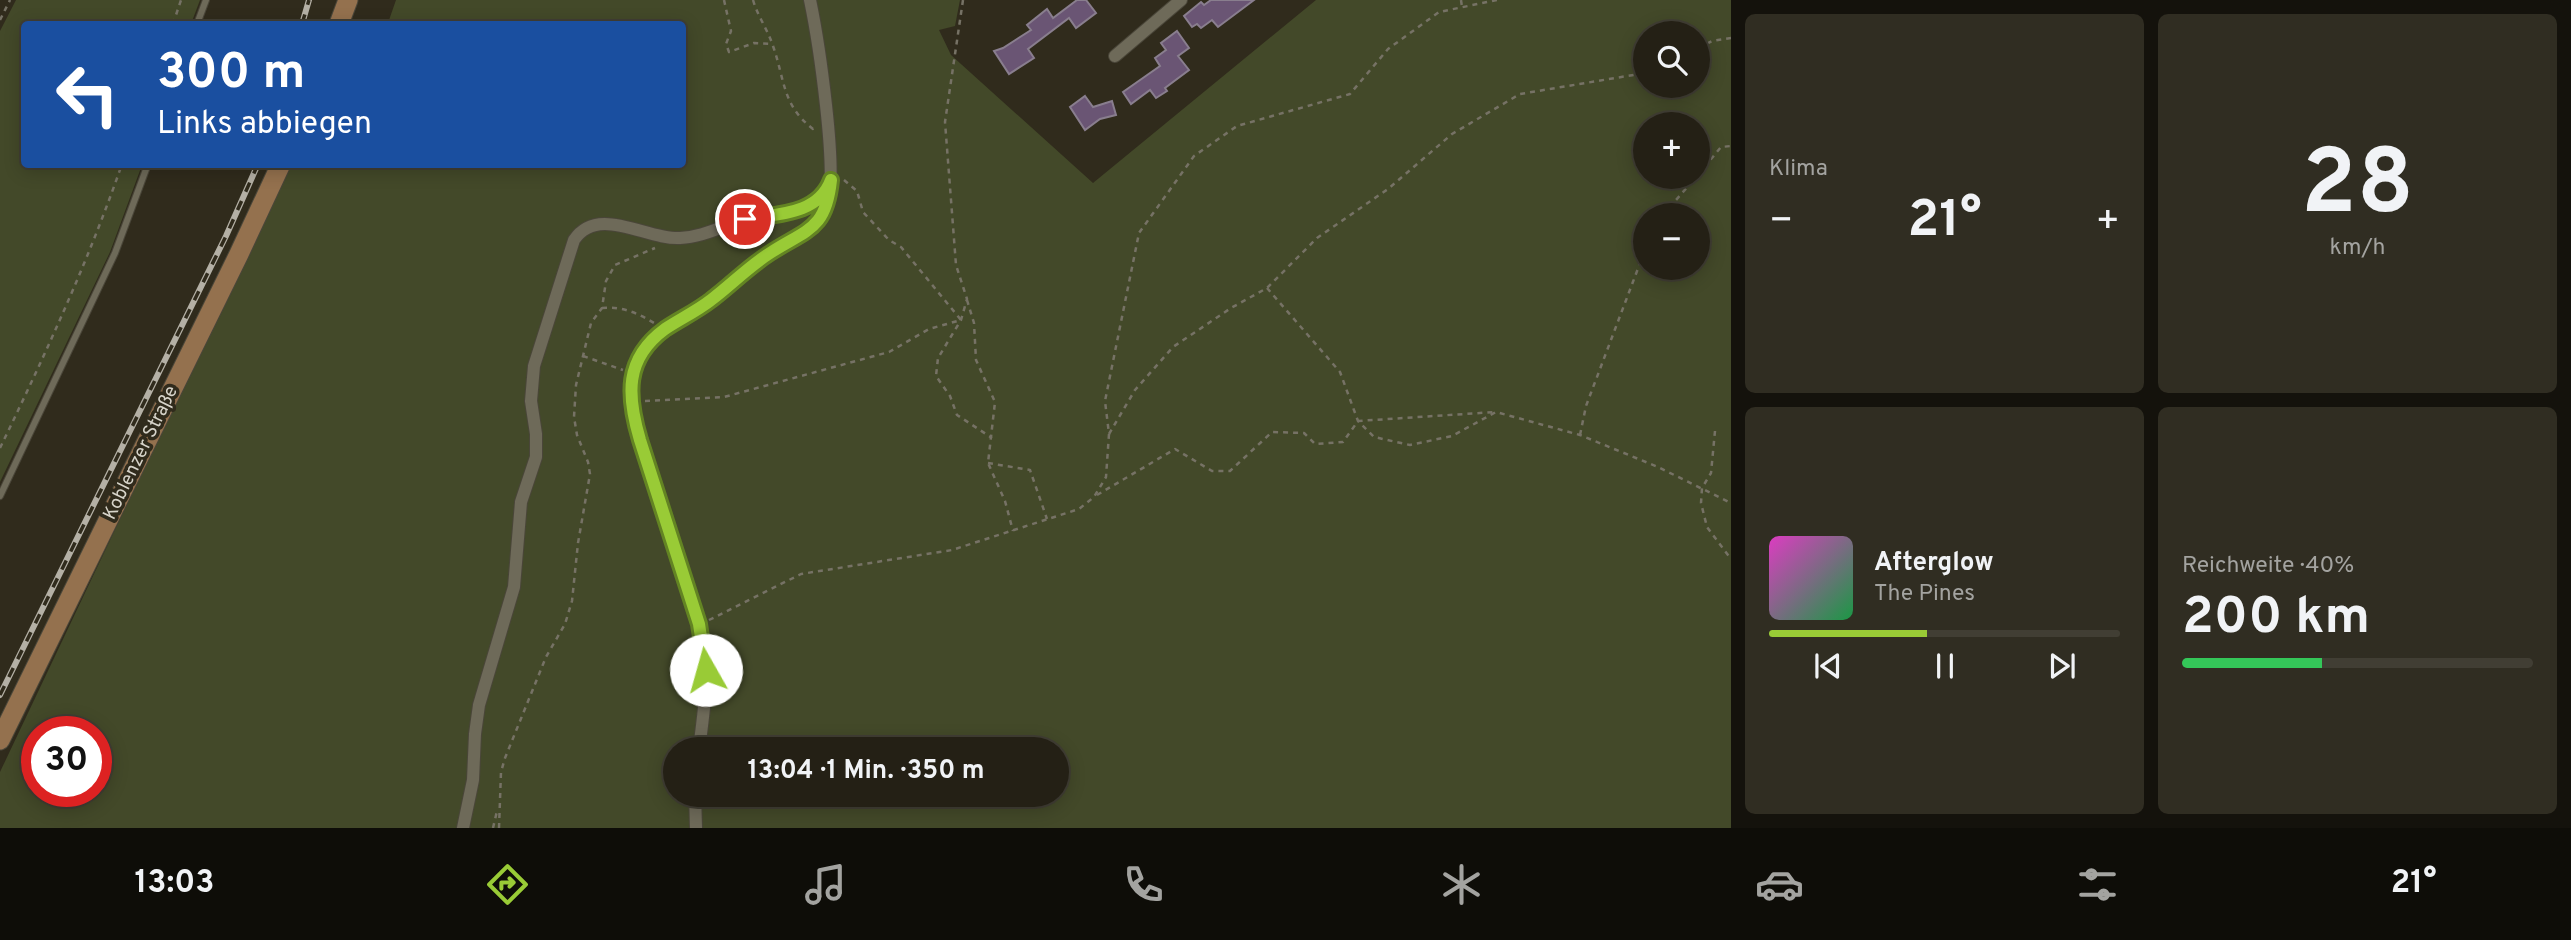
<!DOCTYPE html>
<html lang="de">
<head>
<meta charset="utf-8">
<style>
  body { margin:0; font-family:Overpass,sans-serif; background:#302d22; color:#f1f3f6; height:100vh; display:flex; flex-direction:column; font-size:26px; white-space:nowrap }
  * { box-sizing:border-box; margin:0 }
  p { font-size:23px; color:#a3a3a0 }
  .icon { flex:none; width:38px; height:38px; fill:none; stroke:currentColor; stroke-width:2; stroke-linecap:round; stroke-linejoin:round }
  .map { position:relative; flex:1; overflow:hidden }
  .drawer { display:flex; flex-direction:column; gap:14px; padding:14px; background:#14120c; width:840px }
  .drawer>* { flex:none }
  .hud { position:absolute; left:21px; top:21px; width:665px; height:147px; border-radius:7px; box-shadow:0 4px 18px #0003,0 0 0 2px #413e34; background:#1a4fa0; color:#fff; overflow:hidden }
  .fabs { position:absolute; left:1633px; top:21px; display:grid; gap:14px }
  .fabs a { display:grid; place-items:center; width:77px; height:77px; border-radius:50%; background:#242015; box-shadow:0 4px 18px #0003,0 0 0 2px #413e34; font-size:35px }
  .speed { position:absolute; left:21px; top:716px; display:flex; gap:14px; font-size:35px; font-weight:700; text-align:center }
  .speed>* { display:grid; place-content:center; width:91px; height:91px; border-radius:50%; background:#242015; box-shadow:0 4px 18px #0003,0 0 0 2px #413e34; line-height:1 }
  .speed .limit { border:10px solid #d22; background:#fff; color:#111 }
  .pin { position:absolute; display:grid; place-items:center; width:60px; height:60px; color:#fff; margin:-30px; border:4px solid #fff; border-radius:50%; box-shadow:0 2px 7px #0007 }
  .me { position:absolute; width:77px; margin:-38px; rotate:353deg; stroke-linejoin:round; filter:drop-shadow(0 0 5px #0008) }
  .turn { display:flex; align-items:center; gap:24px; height:147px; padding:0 21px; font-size:32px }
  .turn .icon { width:91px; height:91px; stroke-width:2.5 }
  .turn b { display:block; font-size:49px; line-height:60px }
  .big { font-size:52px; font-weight:700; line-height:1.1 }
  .drawer .tile { flex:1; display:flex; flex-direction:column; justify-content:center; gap:10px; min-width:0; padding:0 24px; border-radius:10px; background:#302d22 }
  .drawer .dial { align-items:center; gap:0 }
  .dial b { font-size:91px; line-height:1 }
  .song { display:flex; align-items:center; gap:21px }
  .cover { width:84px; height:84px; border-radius:10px; background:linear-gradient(135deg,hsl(310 70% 55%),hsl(140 70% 35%)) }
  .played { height:7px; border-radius:4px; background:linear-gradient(90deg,#99cb36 45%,#413e34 45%) }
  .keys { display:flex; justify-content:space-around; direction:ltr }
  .heat { display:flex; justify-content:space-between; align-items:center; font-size:38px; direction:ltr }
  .charge { height:10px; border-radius:5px; background:linear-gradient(90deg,#34c759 40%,#413e34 0) }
  .drawer .tiles { flex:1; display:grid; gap:14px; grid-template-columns:repeat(2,1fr) }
  .trip { position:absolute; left:663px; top:737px; width:406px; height:70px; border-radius:35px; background:#242015; box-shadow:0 4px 18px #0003,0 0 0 2px #413e34; font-weight:700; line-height:70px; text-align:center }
  .dock { display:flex; height:112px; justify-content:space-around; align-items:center; background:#0e0d08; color:#a3a3a0 }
  .dock .icon { width:49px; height:49px }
  .dock .current { color:#99cb36 }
  .dock b { font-size:32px; color:#f1f3f6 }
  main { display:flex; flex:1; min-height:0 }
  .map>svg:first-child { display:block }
  .green { fill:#434929; fill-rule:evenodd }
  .building { fill:#6a5574; stroke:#897e8e; stroke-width:2 }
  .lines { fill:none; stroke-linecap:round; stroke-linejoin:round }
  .lane-casing { stroke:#4a4639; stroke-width:8 }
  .street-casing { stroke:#4a4639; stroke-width:14 }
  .primary-casing { stroke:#4a4639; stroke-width:21 }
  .path { stroke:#767265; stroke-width:2.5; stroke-dasharray:5 5; stroke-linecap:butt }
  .lane { stroke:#6e6a59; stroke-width:6 }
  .street { stroke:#6e6a59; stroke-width:12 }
  .primary { stroke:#94714e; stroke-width:19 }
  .rail-casing { stroke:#b4b0a5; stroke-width:6 }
  .rail { stroke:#302b1c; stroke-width:3.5; stroke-dasharray:10; stroke-linecap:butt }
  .route-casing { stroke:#638423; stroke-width:18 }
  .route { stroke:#99cb36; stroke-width:12 }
  .labels { text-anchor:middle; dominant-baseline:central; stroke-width:7; stroke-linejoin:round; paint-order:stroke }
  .street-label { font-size:19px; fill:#d7d4ca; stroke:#302b1c }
</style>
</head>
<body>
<main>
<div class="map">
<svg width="1731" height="828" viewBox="0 0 1731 828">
  <rect width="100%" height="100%" fill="#302b1c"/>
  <g class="green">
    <polygon points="16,0 200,0 191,24 24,24 24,164 142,165 110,252 0,482 0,31"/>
    <path d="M396,0H960L955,26L939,30L951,55L1093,183L1316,0H1731V828H0V772L288,165L682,164V24H375L388,23ZM1645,33H1698V86H1645ZM1645,124H1698V177H1645ZM1645,215H1698V268H1645ZM37,732H96V791H37ZM676,749H1057V794H676Z"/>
  </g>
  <g class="building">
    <polygon points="1077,0 1086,0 1096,13 1076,28 1069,18 1028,49 1034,58 1009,74 994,51 1003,48 1031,30 1027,25 1047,9 1053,18"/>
    <polygon points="1211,0 1254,0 1218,27 1212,20 1201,28 1197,24 1192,27 1184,16 1201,2 1204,5"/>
    <polygon points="1177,31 1189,48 1178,56 1189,70 1165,88 1167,91 1156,98 1150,90 1131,104 1123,92 1160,66 1155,58 1166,50 1161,43"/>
    <polygon points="1085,96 1093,107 1112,101 1116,115 1100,119 1085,130 1070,107"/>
  </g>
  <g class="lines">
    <g class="lane-casing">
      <g id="lane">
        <polyline points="197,24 206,0"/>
        <polyline points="0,496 115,253 148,164"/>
      </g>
    </g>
    <g class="street-casing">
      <g id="street">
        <polyline points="1115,56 1181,0"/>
        <path d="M699,749C704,712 709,676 703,639L636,426C616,351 656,338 708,302C731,286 750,264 775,249C795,238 819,230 827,206C839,174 818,38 810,0"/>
        <polyline points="695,794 696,828"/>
        <path d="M463,828L473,780L475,734L479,705L514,587L521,502L536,457V434L531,401L534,366L574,240C598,204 647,240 680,238C703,237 722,226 743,220C775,210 817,218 832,180"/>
      </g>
    </g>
    <g class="primary-casing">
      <g id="primary">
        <polyline points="339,24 348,0"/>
        <polyline points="0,740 239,254 281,164"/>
      </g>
    </g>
    <g class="path">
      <polyline points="724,0 731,31 726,44 729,52 754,43 773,44"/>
      <path d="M753,0C758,17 768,30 773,46C785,80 782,105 813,129L817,127"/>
      <polyline points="963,0 945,122 956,265 967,299 961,320 938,358 936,376 950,396 957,415 992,438"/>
      <polyline points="1461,0 1462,7"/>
      <polyline points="0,20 10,0"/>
      <polyline points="173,24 181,0"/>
      <polyline points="1698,48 1712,41 1731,38"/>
      <polyline points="1698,175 1721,147 1731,146"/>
      <polyline points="844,180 857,191 863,212 889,240 901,247 961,320"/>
      <polyline points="1663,215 1696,177"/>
      <polyline points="1267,288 1340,372 1358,421 1374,437 1410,445 1452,436 1496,412 1580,435 1658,467 1731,503"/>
      <polyline points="967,300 974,323 976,360 995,402 988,463 1005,501 1013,531"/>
      <path d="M602,308C621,306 638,313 654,323"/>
      <polyline points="583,356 623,370"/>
      <polyline points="645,401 724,397 889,352 929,329 961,320"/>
      <polyline points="1715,431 1711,473 1702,488 1701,503 1707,527 1731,559"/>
      <polyline points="1109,434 1135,390 1173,347 1231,308 1267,288 1317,238 1388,189 1452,134 1520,94 1645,73"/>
      <polyline points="1580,435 1586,406 1645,250"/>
      <path d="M0,448C45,355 88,262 122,164"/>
      <polyline points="988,463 1030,470 1047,519"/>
      <polyline points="1097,495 1175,449 1212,471 1230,471 1272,432 1304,433 1315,444 1343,442 1358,421 1495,412"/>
      <polyline points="709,620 801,574 952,550 1079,509 1094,497 1106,477 1109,434 1105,401 1139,233 1194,156 1237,126 1350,94 1388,49 1439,12 1497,0"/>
      <polyline points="493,828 497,811"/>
      <polyline points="499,828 501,772 505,758 546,657 565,624 572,601 578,543 590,474 588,462 577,435 574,417 576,385 591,323 602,308 606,281 615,265 655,248"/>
    </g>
    <use href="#lane" class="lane"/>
    <use href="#street" class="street"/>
    <use href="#primary" class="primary"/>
    <g class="rail-casing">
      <g id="rail">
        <polyline points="302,24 309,0"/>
        <polyline points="0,695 226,236 258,164"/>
      </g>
    </g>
    <use href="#rail" class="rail"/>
  </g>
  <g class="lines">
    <g class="route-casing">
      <path id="route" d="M706,670L699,624L640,440C627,396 624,359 665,329C680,319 697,311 711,300C731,285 748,267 770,253C807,229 826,230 831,180C818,215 777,214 745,219"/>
    </g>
    <use href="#route" class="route"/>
  </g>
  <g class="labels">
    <g class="street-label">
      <text transform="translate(141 453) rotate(-64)">Koblenzer Straße</text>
    </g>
  </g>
</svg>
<div class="fabs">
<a><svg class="icon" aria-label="search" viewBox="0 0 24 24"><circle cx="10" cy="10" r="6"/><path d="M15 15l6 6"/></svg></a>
<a>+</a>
<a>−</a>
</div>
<div class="speed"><div class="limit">30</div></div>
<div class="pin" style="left:745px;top:219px;background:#d93025"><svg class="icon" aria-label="arrive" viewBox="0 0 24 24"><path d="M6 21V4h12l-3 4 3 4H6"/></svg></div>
<svg class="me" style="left:706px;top:670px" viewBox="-20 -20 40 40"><circle r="19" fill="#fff"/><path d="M0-13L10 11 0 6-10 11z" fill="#99cb36"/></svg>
<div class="trip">13:04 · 1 Min. · 350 m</div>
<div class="hud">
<div class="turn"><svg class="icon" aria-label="left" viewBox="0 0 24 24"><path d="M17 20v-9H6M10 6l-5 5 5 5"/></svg><div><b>300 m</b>Links abbiegen</div></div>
</div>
</div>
<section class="drawer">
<div class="tiles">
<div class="tile"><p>Klima</p>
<div class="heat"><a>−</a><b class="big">21°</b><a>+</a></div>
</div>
<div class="tile dial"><b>28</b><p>km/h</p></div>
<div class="tile">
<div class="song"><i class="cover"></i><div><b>Afterglow</b><p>The Pines</p></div></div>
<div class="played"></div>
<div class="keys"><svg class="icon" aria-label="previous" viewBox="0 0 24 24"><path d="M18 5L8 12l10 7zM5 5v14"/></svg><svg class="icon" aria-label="pause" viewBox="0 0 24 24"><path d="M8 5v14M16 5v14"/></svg><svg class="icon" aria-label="next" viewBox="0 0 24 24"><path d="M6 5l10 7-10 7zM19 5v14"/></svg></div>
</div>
<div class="tile"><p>Reichweite · 40%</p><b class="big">200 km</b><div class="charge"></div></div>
</div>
</section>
</main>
<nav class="dock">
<b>13:03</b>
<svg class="icon current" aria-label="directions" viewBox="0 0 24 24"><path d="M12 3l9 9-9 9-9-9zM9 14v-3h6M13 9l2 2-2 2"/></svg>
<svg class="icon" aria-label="music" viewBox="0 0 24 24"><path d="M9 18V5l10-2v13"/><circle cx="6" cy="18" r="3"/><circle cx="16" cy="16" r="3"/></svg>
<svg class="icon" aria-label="phone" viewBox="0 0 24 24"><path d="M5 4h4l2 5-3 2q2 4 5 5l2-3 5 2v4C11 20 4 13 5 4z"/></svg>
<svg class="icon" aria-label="climate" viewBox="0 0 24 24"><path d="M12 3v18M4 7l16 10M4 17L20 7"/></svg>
<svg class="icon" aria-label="car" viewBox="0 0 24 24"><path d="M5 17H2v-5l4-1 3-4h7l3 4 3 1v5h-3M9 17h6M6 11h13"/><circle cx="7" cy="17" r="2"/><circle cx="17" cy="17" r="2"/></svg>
<svg class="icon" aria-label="filters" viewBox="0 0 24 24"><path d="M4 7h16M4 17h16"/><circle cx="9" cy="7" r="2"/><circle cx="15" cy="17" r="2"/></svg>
<b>21°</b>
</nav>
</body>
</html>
